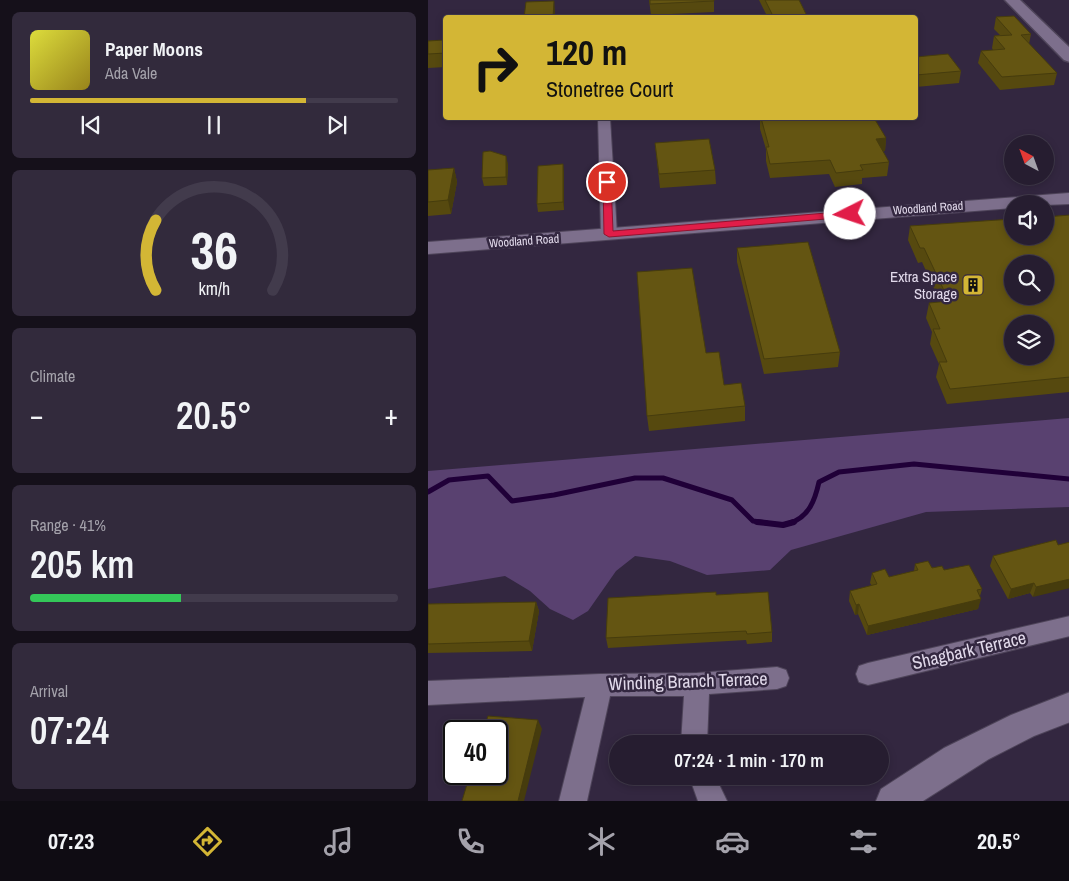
<!DOCTYPE html>
<html lang="en">
<head>
<meta charset="utf-8">
<style>
  body { margin:0; font-family:"Archivo Narrow",sans-serif; background:#322a3c; color:#f1f3f6; height:100vh; display:flex; flex-direction:column; font-size:19px; white-space:nowrap }
  * { box-sizing:border-box; margin:0 }
  p { font-size:16px; color:#a4a2ab }
  .icon { flex:none; width:28px; height:28px; fill:none; stroke:currentColor; stroke-width:2; stroke-linecap:round; stroke-linejoin:round }
  .map { position:relative; flex:1; overflow:hidden }
  .side { display:flex; flex-direction:column; gap:12px; padding:12px; background:#15101a; width:428px }
  .side>* { flex:none }
  .hud { position:absolute; left:15px; top:15px; width:475px; height:105px; border-radius:5px; box-shadow:0 2px 8px #0003,0 0 0 1px #423b4c; background:#d3b635; color:#111; overflow:hidden }
  .needle { width:32px; rotate:319deg }
  .controls { position:absolute; left:576px; top:135px; display:grid; gap:10px }
  .controls a { display:grid; place-items:center; width:50px; height:50px; border-radius:50%; background:#261d30; box-shadow:0 2px 8px #0003,0 0 0 1px #423b4c; font-size:25px }
  .speed { position:absolute; left:15px; top:720px; display:flex; gap:10px; font-size:25px; font-weight:700; text-align:center }
  .speed>* { display:grid; place-content:center; width:65px; height:65px; border-radius:50%; background:#261d30; box-shadow:0 2px 8px #0003,0 0 0 1px #423b4c; line-height:1 }
  .speed .limit { border:2px solid #111; border-radius:8px; background:#fff; color:#111 }
  .pin { position:absolute; display:grid; place-items:center; width:42px; height:42px; color:#fff; margin:-21px; border:2px solid #fff; border-radius:50%; box-shadow:0 1px 5px #0007 }
  .me { position:absolute; width:55px; margin:-28px; rotate:266deg; stroke-linejoin:round; filter:drop-shadow(0 0 4px #0008) }
  .turn { display:flex; align-items:center; gap:18px; height:105px; padding:0 20px; font-size:22px }
  .turn .icon { width:65px; height:65px; stroke-width:2.5 }
  .turn b { display:block; font-size:35px; line-height:42px }
  .big { font-size:38px; font-weight:600; line-height:1.1 }
  .side .widget { flex:1; display:flex; flex-direction:column; justify-content:center; gap:8px; min-width:0; padding:0 18px; border-radius:8px; background:#322a3c }
  .side .dial { align-items:center; gap:0 }
  .dial svg { height:130px; overflow:visible; fill:none; stroke:#423b4c; stroke-width:7; stroke-linecap:round; text-anchor:middle }
  .dial text { fill:#f1f3f6; stroke:none }
  .song { display:flex; align-items:center; gap:15px }
  .cover { width:60px; height:60px; border-radius:8px; background:linear-gradient(135deg,hsl(60 70% 55%),hsl(50 70% 35%)) }
  .played { height:5px; border-radius:2px; background:linear-gradient(90deg,#d3b635 75%,#423b4c 75%) }
  .keys { display:flex; justify-content:space-around; direction:ltr }
  .heat { display:flex; justify-content:space-between; align-items:center; font-size:28px; direction:ltr }
  .charge { height:8px; border-radius:4px; background:linear-gradient(90deg,#34c759 41%,#423b4c 0) }
  .trip { position:absolute; left:181px; top:735px; width:280px; height:50px; border-radius:25px; background:#261d30; box-shadow:0 2px 8px #0003,0 0 0 1px #423b4c; font-weight:600; line-height:50px; text-align:center }
  .tab-bar { display:flex; height:80px; justify-content:space-around; align-items:center; background:#0f0c13; color:#a4a2ab }
  .tab-bar .icon { width:35px; height:35px }
  .tab-bar .selected { color:#d3b635 }
  .tab-bar b { font-size:22px; color:#f1f3f6 }
  main { display:flex; flex:1; min-height:0 }
  .map>svg:first-child { display:block }
  .green { fill:#594170 }
  .lines { fill:none; stroke-linecap:round; stroke-linejoin:round }
  .stream-far1 { stroke:#200038; stroke-width:5 }
  .stream { stroke:#200038; stroke-width:6 }
  .minor-casing { stroke:#4e4459; stroke-width:2 }
  .tertiary-casing { stroke:#4e4459; stroke-width:2 }
  .secondary-casing { stroke:#4e4459; stroke-width:3 }
  .minor { fill:#7d6f8c; fill-rule:evenodd }
  .tertiary { fill:#7d6f8c; fill-rule:evenodd }
  .secondary { fill:#7d6f8c; fill-rule:evenodd }
  .wall { fill:#56490f }
  .shaded-wall { fill:#463c0d }
  .building { fill:#645512; stroke:#463c0d; fill-rule:evenodd }
  .route { fill:#e11d48; stroke:#92132f }
  .labels { text-anchor:middle; dominant-baseline:central; stroke-width:5; stroke-linejoin:round; paint-order:stroke }
  .far-street-label { font-size:12px; fill:#e1d9ea; stroke:#332740 }
  .poi-label { font-size:15px; fill:#e1d9ea; stroke:#332740; text-anchor:end }
  .near-street-label { font-size:18px; fill:#e1d9ea; stroke:#332740 }
</style>
</head>
<body>
<main>
<section class="side">
<div class="widget">
<div class="song"><i class="cover"></i><div><b>Paper Moons</b><p>Ada Vale</p></div></div>
<div class="played"></div>
<div class="keys"><svg class="icon" aria-label="previous" viewBox="0 0 24 24"><path d="M18 5L8 12l10 7zM5 5v14"/></svg><svg class="icon" aria-label="pause" viewBox="0 0 24 24"><path d="M8 5v14M16 5v14"/></svg><svg class="icon" aria-label="next" viewBox="0 0 24 24"><path d="M6 5l10 7-10 7zM19 5v14"/></svg></div>
</div>
<div class="widget dial"><svg viewBox="0 0 100 80">
<path d="M14 69A42 42 0 1 1 86 69"/>
<path d="M14 69A42 42 0 0 1 14 26" stroke="#d3b635"/>
<text x="50" y="56" font-size="32" font-weight="700">36</text>
<text x="50" y="72" font-size="11">km/h</text>
</svg></div>
<div class="widget"><p>Climate</p>
<div class="heat"><a>−</a><b class="big">20.5°</b><a>+</a></div>
</div>
<div class="widget"><p>Range · 41%</p><b class="big">205 km</b><div class="charge"></div></div>
<div class="widget"><p>Arrival</p><b class="big">07:24</b></div>
</section>
<div class="map">
<svg width="642" height="801" viewBox="0 0 642 801">
  <rect width="100%" height="100%" fill="#332740"/>
  <polygon class="green" points="641,418 641,507 498,512 363,550 342,570 279,575 242,561 207,556 188,571 160,611 145,620 122,609 102,591 77,576 0,589 0,471"/>
  <g class="lines">
    <g class="stream-far1">
      <polyline points="0,492 21,480 60,476 84,501 126,495 207,478 235,478 304,500 325,521 339,523"/>
      <path d="M362,523C381,517 387,500 391,482L411,472L486,464L642,479"/>
    </g>
    <polyline class="stream" points="329,522 355,525 366,522"/>
    <g class="minor-casing">
      <g id="minor">
        <polygon points="170,118 182,118 189,234 181,239 173,234"/>
        <polygon points="642,616 642,636 440,685 431,682 428,674 431,666 440,663"/>
        <polygon points="349,667 358,670 361,678 358,686 349,689 281,694 279,744 253,744 256,696 182,696 159,801 131,801 157,697 0,705 0,681 172,674 269,673"/>
        <polygon points="261,776 287,776 299,801 270,801"/>
      </g>
    </g>
    <g class="tertiary-casing">
      <g id="tertiary">
        <polygon points="642,193 642,204 618,205 585,204 585,208 0,254 0,242"/>
        <polygon points="642,692 642,722 606,736 561,759 495,801 448,801 453,789 516,748 583,715"/>
      </g>
    </g>
    <g class="secondary-casing">
      <polygon id="secondary" points="577,0 592,0 642,48 642,62 636,60"/>
    </g>
    <use href="#minor" class="minor"/>
    <use href="#tertiary" class="tertiary"/>
    <use href="#secondary" class="secondary"/>
  </g>
  <g class="wall">
    <polygon points="221,0 286,0 286,12 223,15"/>
    <polygon points="331,0 371,0 380,18 340,18"/>
    <polygon points="568,17 603,34 601,44 629,73 626,85 572,90 550,63 553,51 565,50 564,48 566,36 572,35 566,29"/>
    <polygon points="18,35 18,67 0,68 0,41 16,40"/>
    <polygon points="488,57 533,71 531,83 488,87"/>
    <polygon points="332,118 446,118 458,138 457,151 455,151 461,162 459,176 434,178 434,184 407,187 401,174 342,178 338,161 338,149 332,129"/>
    <polygon points="227,143 287,170 288,184 232,188"/>
    <polygon points="80,164 79,185 56,186 54,178"/>
    <polygon points="26,168 29,182 23,214 0,216 0,170"/>
    <polygon points="136,172 136,210 110,212 109,204"/>
    <polygon points="642,215 642,392 519,404 508,377 511,364 502,344 504,332 498,318 501,303 512,302 494,262 490,263 480,240 482,226"/>
    <polygon points="309,248 412,352 410,367 336,374 309,262"/>
    <polygon points="278,353 296,385 317,406 317,421 221,431 219,416"/>
    <polygon points="628,540 605,597 602,593 580,599 562,566 565,556"/>
    <polygon points="487,564 516,570 554,589 552,596 550,609 439,635 430,614 427,615 421,601 422,591 444,586 442,583 444,573 461,577 486,571"/>
    <polygon points="288,595 344,632 344,642 319,644 318,640 180,648 178,638"/>
    <polygon points="108,602 111,611 104,651 0,653 0,604"/>
  </g>
  <g class="shaded-wall">
    <polygon points="126,1 127,12 127,18 125,18"/>
    <polygon points="458,138 457,151 446,152 448,139"/>
    <polygon points="78,156 80,164 79,185 78,177"/>
    <polygon points="135,164 136,172 136,210 135,202"/>
    <polygon points="26,168 29,182 23,214 20,200"/>
    <polygon points="642,579 642,588 605,597 608,587"/>
    <polygon points="606,583 602,593 580,599 583,589"/>
    <polygon points="553,599 550,609 439,635 440,626"/>
    <polygon points="108,602 111,611 104,651 101,641"/>
    <polygon points="431,604 430,614 427,615 428,605"/>
    <polygon points="110,720 114,729 96,801 90,801"/>
  </g>
  <g class="building">
    <polygon points="222,0 286,0 286,1 222,4"/>
    <polygon points="337,0 371,0 380,18 346,18"/>
    <polygon points="126,1 125,18 96,18 98,2"/>
    <polygon points="586,16 603,34 593,35 629,73 574,77 553,51 577,49 566,36 584,35 568,17"/>
    <polygon points="18,35 18,53 0,54 0,41 16,40"/>
    <polygon points="520,54 533,71 488,75 488,57"/>
    <polygon points="333,118 446,118 458,138 448,139 461,162 432,165 435,170 408,173 402,160 342,164 338,147 341,147"/>
    <polygon points="281,139 287,170 231,174 227,143"/>
    <polygon points="62,151 78,156 78,177 54,178 55,152"/>
    <polygon points="135,164 135,202 109,204 110,166"/>
    <polygon points="26,168 20,200 0,202 0,170"/>
    <path d="M642,215V377L522,389L511,362H519L505,329H512L501,303L521,301L496,248H492L482,226L585,219V236H618V217ZM585,264H618V296H585ZM585,324H618V356H585Z"/>
    <polygon points="380,242 412,352 336,359 309,248"/>
    <polygon points="264,268 278,353 291,352 296,385 313,383 317,406 219,416 209,272"/>
    <polygon points="628,540 630,545 642,542 642,579 608,587 606,583 583,589 565,556"/>
    <polygon points="500,561 504,568 514,566 516,570 541,565 554,589 549,590 553,599 440,626 431,604 428,605 422,591 449,584 444,573 457,569 461,577 490,570 487,564"/>
    <polygon points="288,592 288,595 340,592 344,632 319,634 318,631 178,638 180,598"/>
    <polygon points="108,602 101,641 0,644 0,604"/>
    <polygon points="60,716 110,720 90,801 34,801 42,774 69,774 69,731 55,731"/>
  </g>
  <polygon class="route" points="179,179 183,182 185,231 422,211 427,214 422,217 181,237 176,234 175,182"/>
  <defs>
    <g id="building-square" transform="scale(1.125)"><rect x="-9" y="-9" width="18" height="18" rx="4" fill="#d3b635" stroke="#332740"/><path d="M-4-6H4V6H1V3H-1V6H-4ZM-2.5-4.3h1.7v1.8h-1.7ZM.8-4.3h1.7v1.8H.8ZM-2.5-1h1.7V.8h-1.7ZM.8-1h1.7V.8H.8Z" fill="#111"/></g>
  </defs>
  <g fill-rule="evenodd">
    <use href="#building-square" x="545" y="285"/>
  </g>
  <g class="labels">
    <g class="far-street-label">
      <text transform="translate(500 208) rotate(-4)">Woodland Road</text>
      <text transform="translate(96 241) rotate(-4)">Woodland Road</text>
    </g>
    <g class="poi-label">
      <text x="529" y="276">Extra Space<tspan x="529" dy="17">Storage</tspan></text>
    </g>
    <g class="near-street-label">
      <text transform="translate(541 650) rotate(-13)">Shagbark Terrace</text>
      <text transform="translate(260 681) rotate(-2)">Winding Branch Terrace</text>
    </g>
  </g>
</svg>
<div class="controls">
<a><svg class="needle" viewBox="-14 -14 28 28"><path d="M0-13l5 13h-10z" fill="#e53935"/><path d="M0 13l5-13h-10z" fill="#a4a2ab"/></svg></a>
<a><svg class="icon" aria-label="sound" viewBox="0 0 24 24"><path d="M4 9h4l5-4v14l-5-4H4zM17 9q2 3 0 6"/></svg></a>
<a><svg class="icon" aria-label="search" viewBox="0 0 24 24"><circle cx="10" cy="10" r="6"/><path d="M15 15l6 6"/></svg></a>
<a><svg class="icon" aria-label="layers" viewBox="0 0 24 24"><path d="M12 4l9 5-9 5-9-5zM3 14l9 5 9-5"/></svg></a>
</div>
<div class="speed"><div class="limit">40</div></div>
<div class="pin" style="left:179px;top:182px;background:#d93025"><svg class="icon" aria-label="arrive" viewBox="0 0 24 24"><path d="M6 21V4h12l-3 4 3 4H6"/></svg></div>
<svg class="me" style="left:422px;top:214px" viewBox="-20 -20 40 40"><circle r="19" fill="#fff"/><path d="M0-13L10 11 0 6-10 11z" fill="#e11d48"/></svg>
<div class="trip">07:24 · 1 min · 170 m</div>
<div class="hud">
<div class="turn"><svg class="icon" aria-label="right" viewBox="0 0 24 24"><path d="M7 20v-9h11M14 6l5 5-5 5"/></svg><div><b>120 m</b>Stonetree Court</div></div>
</div>
</div>
</main>
<nav class="tab-bar">
<b>07:23</b>
<svg class="icon selected" aria-label="directions" viewBox="0 0 24 24"><path d="M12 3l9 9-9 9-9-9zM9 14v-3h6M13 9l2 2-2 2"/></svg>
<svg class="icon" aria-label="music" viewBox="0 0 24 24"><path d="M9 18V5l10-2v13"/><circle cx="6" cy="18" r="3"/><circle cx="16" cy="16" r="3"/></svg>
<svg class="icon" aria-label="phone" viewBox="0 0 24 24"><path d="M5 4h4l2 5-3 2q2 4 5 5l2-3 5 2v4C11 20 4 13 5 4z"/></svg>
<svg class="icon" aria-label="climate" viewBox="0 0 24 24"><path d="M12 3v18M4 7l16 10M4 17L20 7"/></svg>
<svg class="icon" aria-label="car" viewBox="0 0 24 24"><path d="M5 17H2v-5l4-1 3-4h7l3 4 3 1v5h-3M9 17h6M6 11h13"/><circle cx="7" cy="17" r="2"/><circle cx="17" cy="17" r="2"/></svg>
<svg class="icon" aria-label="filters" viewBox="0 0 24 24"><path d="M4 7h16M4 17h16"/><circle cx="9" cy="7" r="2"/><circle cx="15" cy="17" r="2"/></svg>
<b>20.5°</b>
</nav>
</body>
</html>
